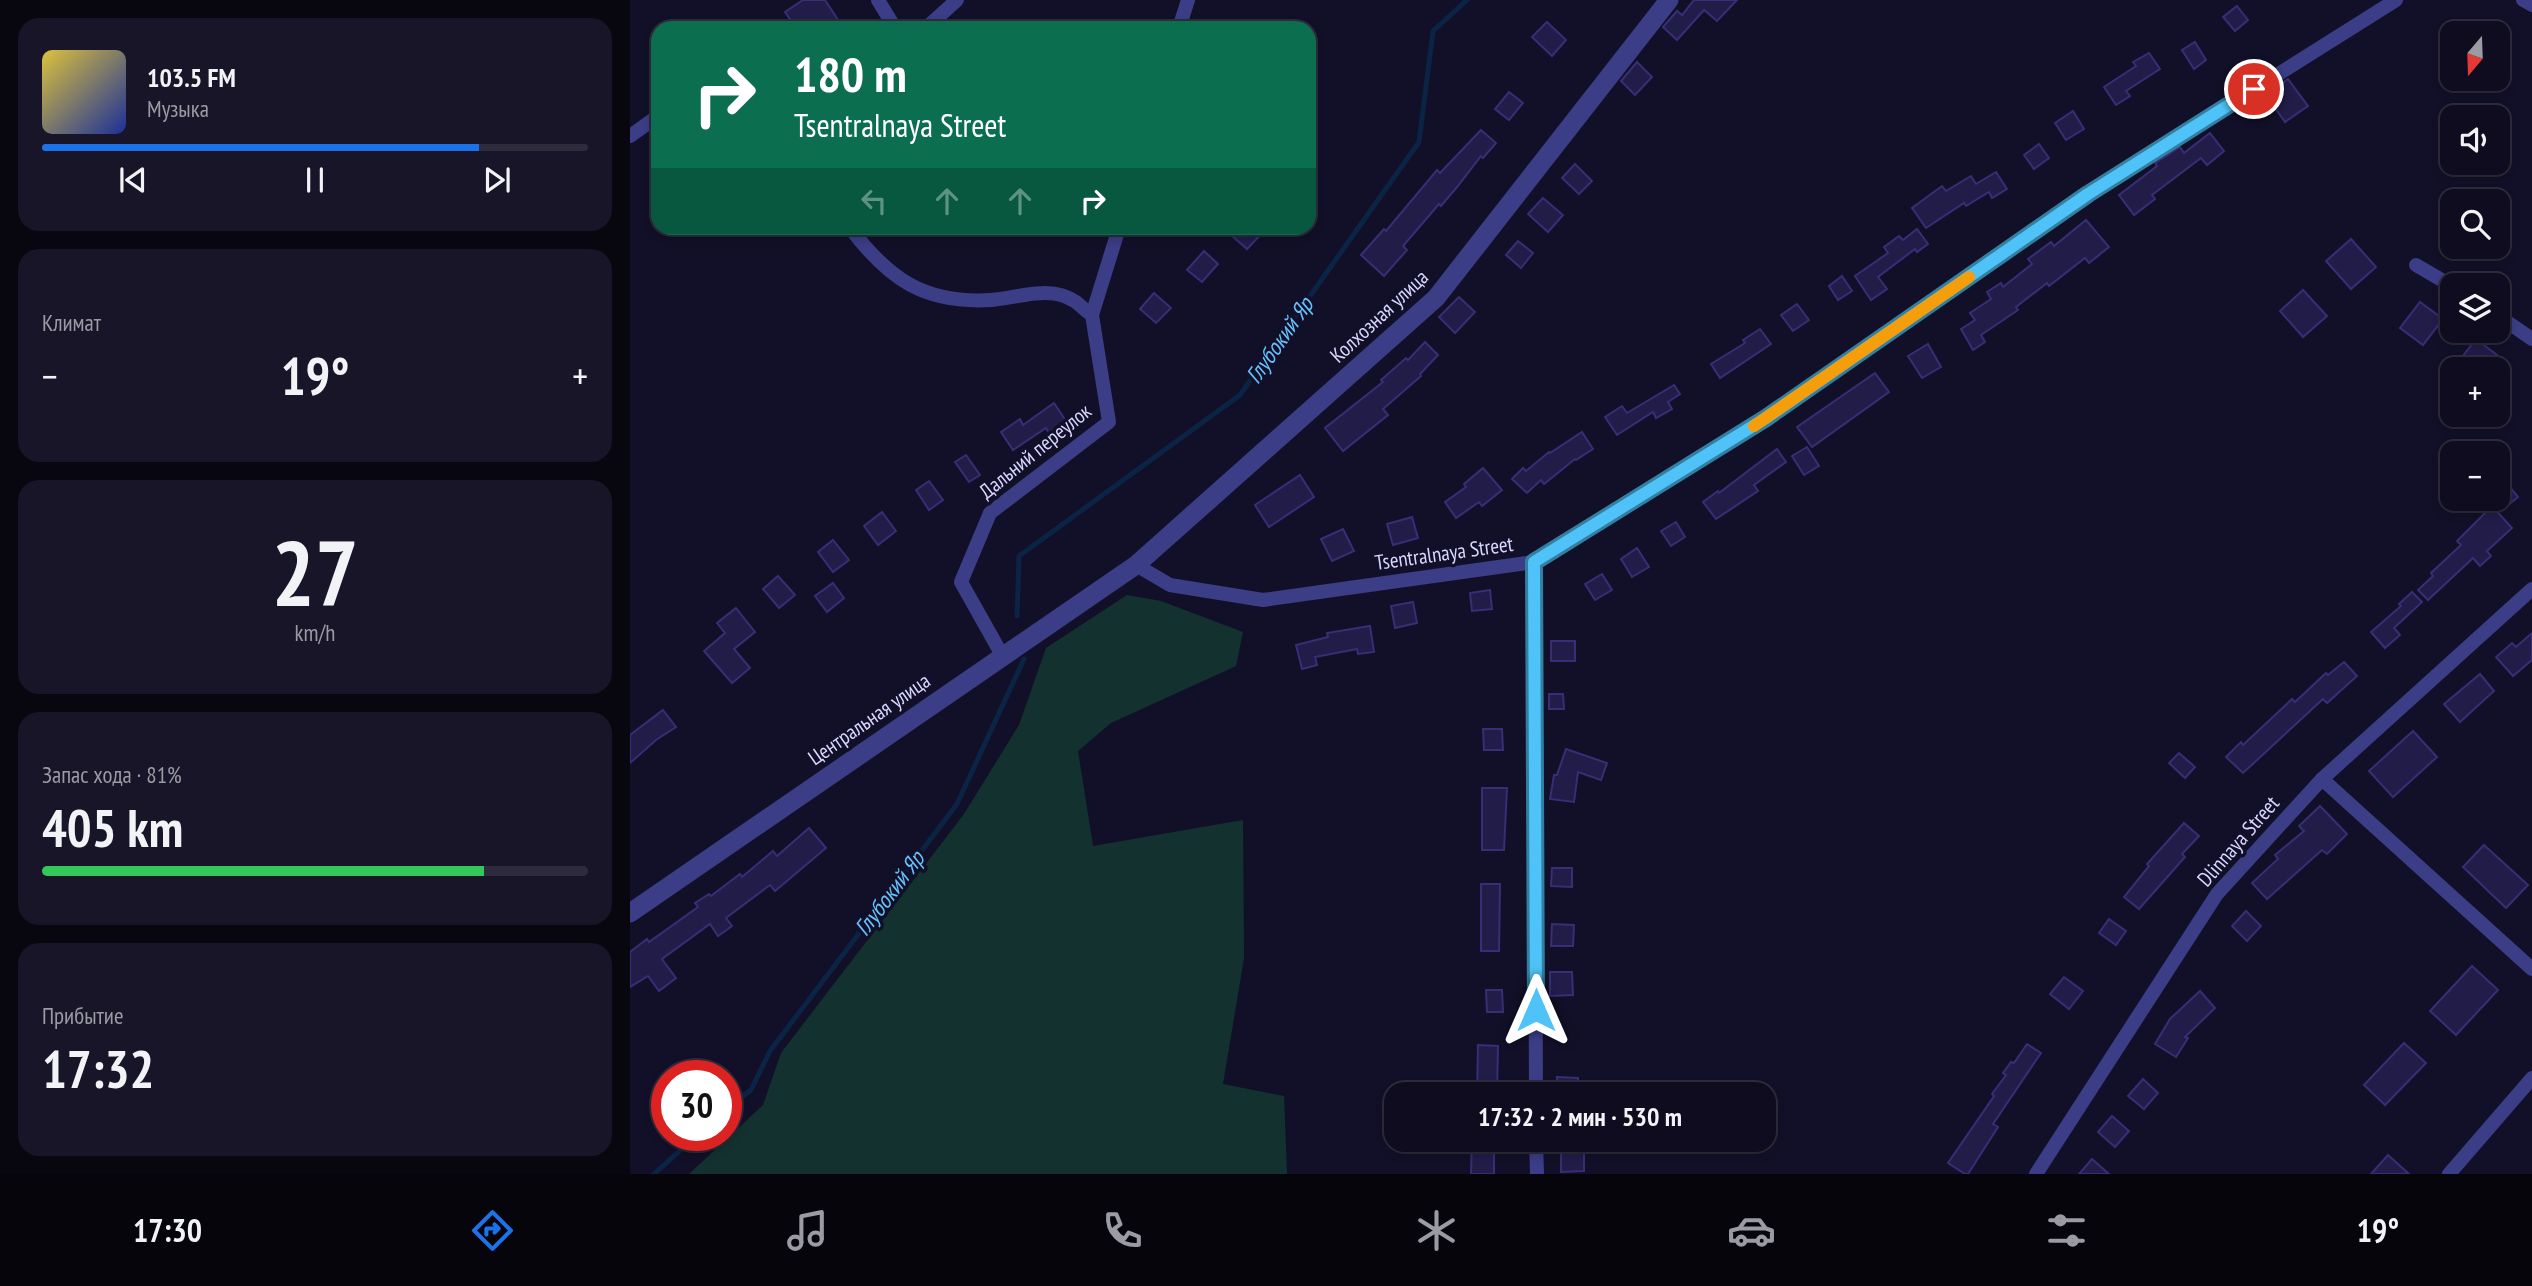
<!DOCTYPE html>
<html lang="ru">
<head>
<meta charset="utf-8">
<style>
  body { margin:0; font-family:"PT Sans Narrow",sans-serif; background:#171527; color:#f1f3f6; height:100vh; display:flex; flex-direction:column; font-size:26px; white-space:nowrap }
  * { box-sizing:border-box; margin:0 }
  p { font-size:23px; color:#9b9ba4 }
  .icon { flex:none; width:38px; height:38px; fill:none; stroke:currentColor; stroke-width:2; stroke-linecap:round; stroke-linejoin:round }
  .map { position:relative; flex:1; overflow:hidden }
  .sheet { display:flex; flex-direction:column; gap:18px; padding:18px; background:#080710; width:630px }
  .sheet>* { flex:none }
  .hud { position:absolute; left:21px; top:21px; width:665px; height:214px; border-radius:21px; box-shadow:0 4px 10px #0003,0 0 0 2px #2e2c3c; background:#0b6e4f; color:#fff; overflow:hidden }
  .needle { width:46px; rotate:199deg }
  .controls { position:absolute; left:1810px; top:21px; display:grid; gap:14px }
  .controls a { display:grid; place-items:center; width:70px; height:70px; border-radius:14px; background:#0e0c1e; box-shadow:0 4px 10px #0003,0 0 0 2px #2e2c3c; font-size:35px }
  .speed { position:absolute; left:21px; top:1060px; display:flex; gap:14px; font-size:35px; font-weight:700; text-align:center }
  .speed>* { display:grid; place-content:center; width:91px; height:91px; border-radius:50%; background:#0e0c1e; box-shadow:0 4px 10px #0003,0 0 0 2px #2e2c3c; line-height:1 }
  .speed .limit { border:10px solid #d22; background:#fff; color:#111 }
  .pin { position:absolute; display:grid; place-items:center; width:60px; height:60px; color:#fff; margin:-30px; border:4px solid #fff; border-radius:50%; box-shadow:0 2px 7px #0007 }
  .me { position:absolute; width:77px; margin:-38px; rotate:0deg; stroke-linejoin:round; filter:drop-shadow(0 0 5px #0008) }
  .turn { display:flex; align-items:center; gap:24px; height:147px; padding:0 28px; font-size:32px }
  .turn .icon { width:91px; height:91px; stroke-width:2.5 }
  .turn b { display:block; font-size:49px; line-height:60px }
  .lanes { display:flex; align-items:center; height:66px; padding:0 28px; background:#0003; justify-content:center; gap:35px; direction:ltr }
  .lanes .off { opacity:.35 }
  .big { font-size:52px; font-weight:600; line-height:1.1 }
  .sheet .widget { flex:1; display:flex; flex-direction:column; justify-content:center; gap:10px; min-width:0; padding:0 24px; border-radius:21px; background:#171527 }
  .sheet .dial { align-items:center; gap:0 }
  .dial b { font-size:91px; line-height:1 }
  .song { display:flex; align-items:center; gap:21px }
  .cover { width:84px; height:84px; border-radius:10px; background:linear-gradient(135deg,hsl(50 70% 55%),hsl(230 70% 35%)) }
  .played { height:7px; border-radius:4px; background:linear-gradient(90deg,#1a73e8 80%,#2e2c3c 80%) }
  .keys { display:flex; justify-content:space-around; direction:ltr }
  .heat { display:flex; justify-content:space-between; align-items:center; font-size:38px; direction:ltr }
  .charge { height:10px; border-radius:5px; background:linear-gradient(90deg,#34c759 81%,#2e2c3c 0) }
  .trip { position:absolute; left:754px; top:1082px; width:392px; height:70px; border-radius:21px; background:#0e0c1e; box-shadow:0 4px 10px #0003,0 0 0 2px #2e2c3c; font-weight:600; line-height:70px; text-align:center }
  .dock { display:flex; height:112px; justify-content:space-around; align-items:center; background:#06050c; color:#9b9ba4 }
  .dock .icon { width:49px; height:49px }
  .dock .selected { color:#1a73e8 }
  .dock b { font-size:32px; color:#f1f3f6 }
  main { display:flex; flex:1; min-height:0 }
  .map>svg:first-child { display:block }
  .green { fill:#13322f }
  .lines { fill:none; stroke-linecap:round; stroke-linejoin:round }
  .stream { stroke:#0b2446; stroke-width:5 }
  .building { fill:#221c49; stroke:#372e75; stroke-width:2 }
  .minor { stroke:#3b3d86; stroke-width:14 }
  .tertiary { stroke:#3b3d86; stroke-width:19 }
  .route-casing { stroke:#337fa1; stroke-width:18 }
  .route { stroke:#4fc3f7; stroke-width:12 }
  .slow { stroke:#f59e0b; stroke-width:12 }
  .labels { text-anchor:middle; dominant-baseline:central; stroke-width:7; stroke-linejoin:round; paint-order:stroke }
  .street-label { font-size:21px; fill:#d9d7ff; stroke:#121028 }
  .water-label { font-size:23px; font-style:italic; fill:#65c2fe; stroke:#121028 }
</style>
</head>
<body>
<main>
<section class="sheet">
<div class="widget">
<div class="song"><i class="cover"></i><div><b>103.5 FM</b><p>Музыка</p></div></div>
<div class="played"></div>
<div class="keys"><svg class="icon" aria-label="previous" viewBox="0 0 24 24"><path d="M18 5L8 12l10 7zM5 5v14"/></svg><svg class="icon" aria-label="pause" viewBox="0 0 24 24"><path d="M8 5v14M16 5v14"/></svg><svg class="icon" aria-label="next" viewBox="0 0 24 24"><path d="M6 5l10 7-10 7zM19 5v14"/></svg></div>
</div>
<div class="widget"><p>Климат</p>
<div class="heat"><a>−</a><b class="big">19°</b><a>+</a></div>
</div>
<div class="widget dial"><b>27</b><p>km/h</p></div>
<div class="widget"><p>Запас хода · 81%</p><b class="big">405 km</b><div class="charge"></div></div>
<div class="widget"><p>Прибытие</p><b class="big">17:32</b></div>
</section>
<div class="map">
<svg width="1902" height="1174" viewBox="0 0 1902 1174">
  <rect width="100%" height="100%" fill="#121028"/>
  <polygon class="green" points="497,595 531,601 613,632 606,666 481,723 448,751 463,846 613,820 614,958 593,1084 654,1096 657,1174 59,1174 133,1105 151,1053 334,814 389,725 416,648"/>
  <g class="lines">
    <g class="stream">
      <polyline points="387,616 389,556 610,395 789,142 803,31 837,0"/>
      <polyline points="96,1109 121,1090 140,1051 327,804 394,659"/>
      <polyline points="24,1174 66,1136"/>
    </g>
  </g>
  <g class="building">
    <polygon points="173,0 195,0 210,23 202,28 166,28 155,12"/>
    <polygon points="1064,0 1107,0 1087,21 1074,10 1047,40 1033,27 1047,11 1052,15"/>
    <polygon points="1607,6 1618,20 1605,31 1593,17"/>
    <polygon points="917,22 936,40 922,56 902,37"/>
    <polygon points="1565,42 1576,60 1564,69 1552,50"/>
    <polygon points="1519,53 1530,69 1496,91 1500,96 1486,105 1474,87 1506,66 1503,62"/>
    <polygon points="1007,62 1022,77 1005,95 991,81"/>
    <polygon points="1658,79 1678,106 1655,122 1636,95"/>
    <polygon points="879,92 893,103 879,120 865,109"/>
    <polygon points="1443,111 1454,129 1436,140 1425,123"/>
    <polygon points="851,130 866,143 853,158 851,156 827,187 811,206 809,204 773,246 777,250 754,276 731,255 754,229 756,231 807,170 810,173"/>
    <polygon points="1580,133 1594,151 1577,165 1571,158 1522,195 1525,199 1504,215 1489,195 1527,166 1525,163 1550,147 1554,153"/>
    <polygon points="1409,144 1419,158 1404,169 1394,155"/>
    <polygon points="945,164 962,181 949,194 932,178"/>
    <polygon points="1366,172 1377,189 1362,198 1359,192 1336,206 1334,203 1296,228 1282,208 1312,186 1316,191 1341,176 1346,184"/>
    <polygon points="913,198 933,215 918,232 898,214"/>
    <polygon points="1456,220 1479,247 1459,263 1455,258 1419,286 1417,283 1386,307 1388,310 1351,335 1355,342 1343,350 1331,329 1345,320 1340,313 1361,299 1357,292 1371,283 1373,287 1402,264 1398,259 1421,242 1424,246"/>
    <polygon points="593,228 637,228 617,249"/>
    <polygon points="1287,229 1298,244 1287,252 1285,249 1248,277 1257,289 1241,300 1225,276 1258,253 1254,247 1269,236 1273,240"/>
    <polygon points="1721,239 1746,267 1721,289 1696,261"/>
    <polygon points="888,241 903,253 891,268 876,255"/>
    <polygon points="574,251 588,264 572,282 557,270"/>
    <polygon points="1212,276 1222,291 1208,300 1199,286"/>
    <polygon points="1673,290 1697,316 1673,337 1650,311"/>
    <polygon points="524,293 541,308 526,323 510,309"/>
    <polygon points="829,297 845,312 825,333 809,317"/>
    <polygon points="1790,302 1813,319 1793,345 1770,328"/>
    <polygon points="1167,304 1179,320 1163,331 1151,315"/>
    <polygon points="1130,329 1141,344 1090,378 1081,364 1115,343 1113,340"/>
    <polygon points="1846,339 1867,355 1856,369 1839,369 1829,361"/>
    <polygon points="795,342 808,355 790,374 791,376 753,409 758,415 713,451 695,428 753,382 751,380 776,358 778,360"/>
    <polygon points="1298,344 1311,367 1292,378 1278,356"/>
    <polygon points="1245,373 1259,392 1182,447 1167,427"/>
    <polygon points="1044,385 1050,394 1038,402 1042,409 1026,418 1023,412 987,435 975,417 992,406 997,413"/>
    <polygon points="424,403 436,421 419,433 416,428 383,450 371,432 390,419 393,425"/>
    <polygon points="952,432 963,449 946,460 945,459 914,484 911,480 897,493 882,479 893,468 896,471 919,452 920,453"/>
    <polygon points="1177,447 1189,466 1174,475 1162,456"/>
    <polygon points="1147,449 1156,462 1124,485 1128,491 1086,519 1073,502 1088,491 1089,493"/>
    <polygon points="336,455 350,475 339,482 325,462"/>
    <polygon points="853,468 872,490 852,506 849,502 826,518 815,502 836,487 834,484"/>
    <polygon points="670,475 684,497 639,527 625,505"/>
    <polygon points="299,481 313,500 299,510 286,490"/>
    <polygon points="1875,481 1888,497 1873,509 1867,501 1867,487"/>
    <polygon points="1862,506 1882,528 1857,551 1861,556 1850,566 1843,558 1798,600 1788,590 1803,576 1801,573 1831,545 1827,541"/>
    <polygon points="252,512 266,531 248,545 234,526"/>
    <polygon points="782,517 788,538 763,545 757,524"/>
    <polygon points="1046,522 1055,537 1041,546 1031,531"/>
    <polygon points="713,529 724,551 702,561 691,539"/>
    <polygon points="203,540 219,560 203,572 188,552"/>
    <polygon points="1007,548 1019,567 1002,577 991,559"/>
    <polygon points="972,574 982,590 965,600 955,584"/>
    <polygon points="148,576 165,595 149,608 133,589"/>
    <polygon points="203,583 214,598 197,612 185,596"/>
    <polygon points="860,590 862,609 842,611 840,593"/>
    <polygon points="1782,592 1792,602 1764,628 1770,635 1755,648 1741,632 1771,606 1769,604"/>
    <polygon points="783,602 787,623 765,628 761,606"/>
    <polygon points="106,608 125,632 104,649 120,668 102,683 74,651 95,633 87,623"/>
    <polygon points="740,626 744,652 728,654 727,649 685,657 687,665 672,669 666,645 698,637 697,633"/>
    <polygon points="1902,633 1902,660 1883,676 1866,657 1882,643 1886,647"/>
    <rect x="921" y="641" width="24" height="20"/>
    <polygon points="1714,662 1727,676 1697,703 1693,699 1613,773 1596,757 1611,742 1613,745 1662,699 1665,702 1696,673 1698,675"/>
    <polygon points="1850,674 1864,691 1830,722 1814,704"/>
    <polygon points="919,694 933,694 934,709 919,709"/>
    <polygon points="33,710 46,727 26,740 0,763 0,735"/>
    <polygon points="853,729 872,729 873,750 854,750"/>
    <polygon points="1783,731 1807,757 1763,797 1739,771"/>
    <polygon points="936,749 977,763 971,780 948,772 944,802 920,799 924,775 927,775"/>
    <polygon points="1549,753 1565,767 1555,778 1539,763"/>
    <polygon points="852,788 877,788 874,850 852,850"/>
    <polygon points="1690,806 1717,834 1697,854 1692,850 1637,899 1622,883 1648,859 1645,855 1674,831 1669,826"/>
    <polygon points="1554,823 1569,836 1552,854 1555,857 1509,909 1494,897 1519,866 1517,864"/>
    <polygon points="179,828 196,848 145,891 140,885 96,918 102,926 88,936 80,924 32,959 46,978 29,991 18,976 0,987 0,952 17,939 19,942 68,907 65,903 79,894 81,896 110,874 112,877 143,851 147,856"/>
    <polygon points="1854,845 1898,885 1876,908 1833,867"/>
    <polygon points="922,868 942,868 942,887 921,886"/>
    <polygon points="851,884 870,884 869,951 851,951"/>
    <polygon points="1616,911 1631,926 1617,941 1602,926"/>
    <polygon points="1479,919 1496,931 1486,945 1469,933"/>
    <polygon points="922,924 944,925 943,946 921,946"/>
    <polygon points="1842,966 1868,990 1826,1035 1800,1011"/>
    <polygon points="920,972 942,972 943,995 920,996"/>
    <polygon points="1434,977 1453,991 1439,1009 1420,994"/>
    <polygon points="856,990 872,990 873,1012 857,1012"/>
    <polygon points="1570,991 1585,1008 1555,1037 1558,1038 1546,1057 1525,1044 1540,1019"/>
    <polygon points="1774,1043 1796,1063 1755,1105 1734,1085"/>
    <polygon points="1397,1044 1411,1053 1363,1124 1368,1127 1338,1174 1335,1174 1318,1163 1364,1096 1362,1094 1376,1075 1373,1073 1381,1062 1384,1063"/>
    <polygon points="848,1045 868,1046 867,1094 847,1094"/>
    <polygon points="927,1077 948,1078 948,1094 927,1094"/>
    <polygon points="1513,1079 1528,1093 1514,1109 1498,1096"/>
    <polygon points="1482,1116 1499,1131 1485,1147 1468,1132"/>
    <polygon points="842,1139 864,1139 864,1174 841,1174"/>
    <polygon points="931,1150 954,1150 954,1171 931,1172"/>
    <polygon points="1758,1155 1779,1174 1741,1174"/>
    <polygon points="1462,1159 1479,1174 1449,1174"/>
  </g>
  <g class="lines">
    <g class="minor">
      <polyline points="248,0 265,28"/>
      <polyline points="1893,0 1902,5"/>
      <polyline points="296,28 327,0"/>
      <polyline points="549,28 558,0"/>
      <polyline points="0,136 28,116"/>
      <path d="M220,228C259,279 294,304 361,300C389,298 420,284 446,302C451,306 456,311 462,315"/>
      <polyline points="1786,265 1822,286"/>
      <polyline points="1867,315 1902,339"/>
      <polyline points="904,562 906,1094"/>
      <polyline points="506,565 540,585 633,600 904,562 1136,418 1458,194 1766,0"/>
      <polyline points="372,655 331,582 360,513 479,422 462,315 489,228"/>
      <polyline points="1692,779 1902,969"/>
      <polyline points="906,1139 907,1174"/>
      <polyline points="1406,1174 1587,894 1692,779 1902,589"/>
      <polyline points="1819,1174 1902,1078"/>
    </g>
    <polyline class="tertiary" points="0,913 506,565 806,298 1039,0"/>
  </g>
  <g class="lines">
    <g class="route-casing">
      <polyline id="route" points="906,1010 904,562 1136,418 1458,194 1624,89"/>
    </g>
    <use href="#route" class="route"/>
    <polyline class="slow" points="1124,426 1339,277"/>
  </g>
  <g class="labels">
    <g class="street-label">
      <text transform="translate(749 316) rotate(-43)">Колхозная улица</text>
      <text transform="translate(405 451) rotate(-39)">Дальний переулок</text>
      <text transform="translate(814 553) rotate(-8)">Tsentralnaya Street</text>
      <text transform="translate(239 719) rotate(-35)">Центральная улица</text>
      <text transform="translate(1608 841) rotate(-49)">Dlinnaya Street</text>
    </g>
    <g class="water-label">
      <text transform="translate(649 340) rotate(-55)">Глубокий Яр</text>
      <text transform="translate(259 893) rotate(-53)">Глубокий Яр</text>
    </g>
  </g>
</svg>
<div class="controls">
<a><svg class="needle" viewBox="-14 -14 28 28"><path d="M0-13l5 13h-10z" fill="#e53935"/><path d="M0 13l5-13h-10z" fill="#9b9ba4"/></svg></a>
<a><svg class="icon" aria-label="sound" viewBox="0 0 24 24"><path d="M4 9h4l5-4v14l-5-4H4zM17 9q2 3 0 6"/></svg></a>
<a><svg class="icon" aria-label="search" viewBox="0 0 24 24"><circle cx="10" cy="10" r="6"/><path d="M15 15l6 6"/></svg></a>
<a><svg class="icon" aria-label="layers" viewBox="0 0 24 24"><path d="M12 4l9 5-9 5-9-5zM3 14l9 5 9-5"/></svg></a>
<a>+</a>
<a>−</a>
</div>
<div class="speed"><div class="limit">30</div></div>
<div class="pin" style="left:1624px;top:89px;background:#d93025"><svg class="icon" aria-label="arrive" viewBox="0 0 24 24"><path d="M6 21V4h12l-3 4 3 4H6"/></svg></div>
<svg class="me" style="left:906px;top:1010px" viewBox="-20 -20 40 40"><path d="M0-17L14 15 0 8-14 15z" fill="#4fc3f7" stroke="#fff" stroke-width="4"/></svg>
<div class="trip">17:32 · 2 мин · 530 m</div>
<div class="hud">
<div class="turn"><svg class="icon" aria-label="right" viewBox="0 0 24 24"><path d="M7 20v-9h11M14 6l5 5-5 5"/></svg><div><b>180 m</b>Tsentralnaya Street</div></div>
<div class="lanes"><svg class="icon off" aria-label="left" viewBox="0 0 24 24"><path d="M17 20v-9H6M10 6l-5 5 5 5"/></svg><svg class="icon off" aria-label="ahead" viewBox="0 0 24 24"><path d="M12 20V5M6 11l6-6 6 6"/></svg><svg class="icon off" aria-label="ahead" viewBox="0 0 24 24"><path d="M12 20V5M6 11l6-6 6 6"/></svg><svg class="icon" aria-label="right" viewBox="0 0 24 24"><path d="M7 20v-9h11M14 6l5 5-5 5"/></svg></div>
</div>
</div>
</main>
<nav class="dock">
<b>17:30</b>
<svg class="icon selected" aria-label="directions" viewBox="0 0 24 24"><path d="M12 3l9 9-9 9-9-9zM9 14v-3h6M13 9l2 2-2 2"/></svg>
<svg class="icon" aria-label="music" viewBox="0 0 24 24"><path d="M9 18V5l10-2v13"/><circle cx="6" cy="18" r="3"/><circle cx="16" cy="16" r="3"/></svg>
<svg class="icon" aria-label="phone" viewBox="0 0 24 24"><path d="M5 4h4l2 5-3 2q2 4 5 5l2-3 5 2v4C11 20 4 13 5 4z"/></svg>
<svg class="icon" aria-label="climate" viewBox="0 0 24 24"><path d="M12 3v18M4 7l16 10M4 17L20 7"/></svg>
<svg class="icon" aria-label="car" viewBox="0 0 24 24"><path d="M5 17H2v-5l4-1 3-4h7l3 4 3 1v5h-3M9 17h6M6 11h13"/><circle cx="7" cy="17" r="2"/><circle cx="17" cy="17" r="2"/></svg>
<svg class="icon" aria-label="filters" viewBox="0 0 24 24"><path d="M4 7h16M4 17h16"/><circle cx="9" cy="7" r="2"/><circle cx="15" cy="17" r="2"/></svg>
<b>19°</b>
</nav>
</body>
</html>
